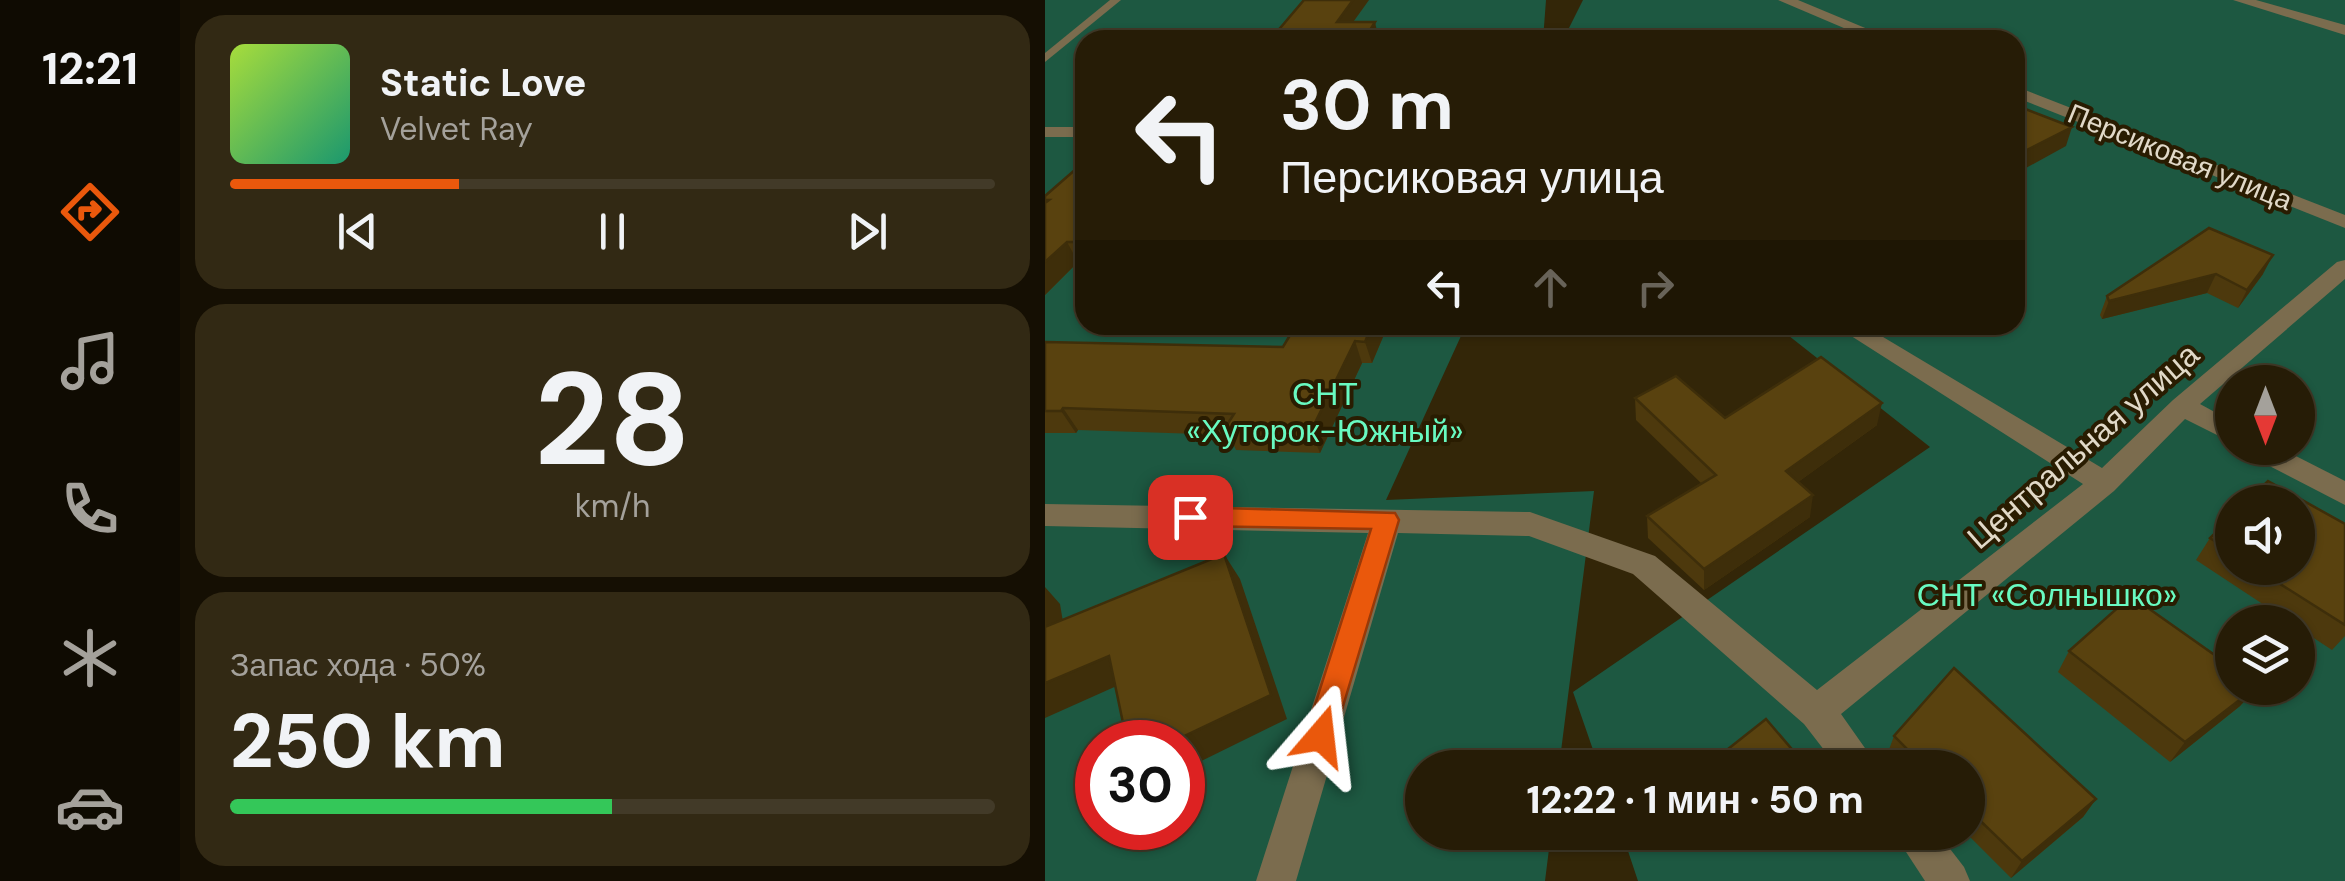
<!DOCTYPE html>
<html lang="ru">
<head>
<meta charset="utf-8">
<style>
  body { margin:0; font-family:"DM Sans",sans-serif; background:#322914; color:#f1f3f6; height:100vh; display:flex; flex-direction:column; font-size:38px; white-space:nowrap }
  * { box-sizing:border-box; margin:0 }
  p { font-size:32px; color:#a4a19b }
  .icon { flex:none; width:55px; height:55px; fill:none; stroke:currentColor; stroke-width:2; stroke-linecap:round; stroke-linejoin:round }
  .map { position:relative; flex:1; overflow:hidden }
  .details { display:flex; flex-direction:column; gap:15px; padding:15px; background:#150f03; width:865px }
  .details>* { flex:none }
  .banner { position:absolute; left:30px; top:30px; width:950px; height:305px; border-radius:30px; box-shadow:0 2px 8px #0004,0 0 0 2px #423a28; background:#261c06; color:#f1f3f6; overflow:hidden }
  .needle { width:65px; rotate:180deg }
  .tools { position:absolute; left:1170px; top:365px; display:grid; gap:20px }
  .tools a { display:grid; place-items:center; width:100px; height:100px; border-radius:50%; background:#261c06; box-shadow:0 2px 8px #0004,0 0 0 2px #423a28; font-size:50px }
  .speed { position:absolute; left:30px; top:720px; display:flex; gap:20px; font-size:50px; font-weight:700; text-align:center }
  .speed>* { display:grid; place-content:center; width:130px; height:130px; border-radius:50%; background:#261c06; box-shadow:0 2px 8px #0004,0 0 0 2px #423a28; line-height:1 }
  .speed .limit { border:15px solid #d22; background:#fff; color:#111 }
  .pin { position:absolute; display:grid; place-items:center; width:85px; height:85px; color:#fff; margin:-42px; border-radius:20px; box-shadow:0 5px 15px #0006 }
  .me { position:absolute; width:110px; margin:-55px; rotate:17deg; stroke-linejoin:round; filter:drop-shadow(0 0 8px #0008) }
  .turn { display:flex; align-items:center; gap:35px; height:210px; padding:0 40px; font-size:45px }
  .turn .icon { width:130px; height:130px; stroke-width:2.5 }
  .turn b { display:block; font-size:70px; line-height:85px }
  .lanes { display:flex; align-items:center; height:95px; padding:0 40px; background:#0003; justify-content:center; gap:50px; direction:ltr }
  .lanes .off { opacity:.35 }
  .big { font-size:75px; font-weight:800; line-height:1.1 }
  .details .card { flex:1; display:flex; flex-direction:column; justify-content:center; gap:15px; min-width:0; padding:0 35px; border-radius:30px; background:#322914 }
  .details .dial { align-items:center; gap:0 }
  .dial b { font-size:130px; line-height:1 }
  .song { display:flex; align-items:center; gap:30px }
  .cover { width:120px; height:120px; border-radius:15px; background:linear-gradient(135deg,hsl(80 70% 55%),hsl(160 70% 35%)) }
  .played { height:10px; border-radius:5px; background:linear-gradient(90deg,#ea580c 30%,#423a28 30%) }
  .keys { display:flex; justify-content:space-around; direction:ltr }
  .charge { height:15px; border-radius:8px; background:linear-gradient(90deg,#34c759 50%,#423a28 0) }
  .trip { position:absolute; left:360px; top:750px; width:580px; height:100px; border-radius:50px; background:#261c06; box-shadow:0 2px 8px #0004,0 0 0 2px #423a28; font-weight:800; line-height:100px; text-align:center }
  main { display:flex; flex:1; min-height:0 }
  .tabs { display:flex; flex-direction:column; width:180px; justify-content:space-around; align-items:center; background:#0f0b02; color:#a4a19b }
  .tabs .icon { width:70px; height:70px }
  .tabs .on { color:#ea580c }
  .tabs b { font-size:45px; color:#f1f3f6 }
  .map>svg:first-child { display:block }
  .green { fill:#1d5841; fill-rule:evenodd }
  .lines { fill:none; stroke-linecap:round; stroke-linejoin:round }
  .service { fill:#7b6c4e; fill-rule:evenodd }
  .minor { fill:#7b6c4e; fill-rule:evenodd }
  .wall { fill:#4d390d }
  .shaded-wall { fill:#3e2e0a }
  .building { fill:#59420f; stroke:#3e2e0a; stroke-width:2.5 }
  .route { fill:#ea580c; stroke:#983908; stroke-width:2.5 }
  .labels { text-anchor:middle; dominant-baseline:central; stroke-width:8; stroke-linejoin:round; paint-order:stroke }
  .far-street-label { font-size:28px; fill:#e1d9c8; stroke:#291c01 }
  .park-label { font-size:32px; fill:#68fac1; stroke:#291c01 }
  .street-label { font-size:32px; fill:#e1d9c8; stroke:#291c01 }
</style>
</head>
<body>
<main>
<nav class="tabs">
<b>12:21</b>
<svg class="icon on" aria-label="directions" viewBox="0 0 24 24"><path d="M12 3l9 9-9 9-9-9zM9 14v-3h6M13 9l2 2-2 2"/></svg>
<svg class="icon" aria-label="music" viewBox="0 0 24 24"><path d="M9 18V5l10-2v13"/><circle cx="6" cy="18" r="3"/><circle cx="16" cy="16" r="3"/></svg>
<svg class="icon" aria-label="phone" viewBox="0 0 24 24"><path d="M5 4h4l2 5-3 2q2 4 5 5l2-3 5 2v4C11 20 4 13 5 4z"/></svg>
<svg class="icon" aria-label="climate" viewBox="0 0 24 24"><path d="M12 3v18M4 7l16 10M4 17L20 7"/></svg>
<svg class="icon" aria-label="car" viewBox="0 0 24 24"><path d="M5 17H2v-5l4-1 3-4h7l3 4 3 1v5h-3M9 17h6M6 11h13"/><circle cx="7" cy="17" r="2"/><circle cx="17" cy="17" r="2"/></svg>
</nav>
<section class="details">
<div class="card">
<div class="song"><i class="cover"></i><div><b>Static Love</b><p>Velvet Ray</p></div></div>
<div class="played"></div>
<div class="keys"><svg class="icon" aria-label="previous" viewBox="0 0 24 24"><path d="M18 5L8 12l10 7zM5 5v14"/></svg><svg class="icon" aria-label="pause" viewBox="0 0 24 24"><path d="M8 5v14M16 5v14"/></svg><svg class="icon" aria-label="next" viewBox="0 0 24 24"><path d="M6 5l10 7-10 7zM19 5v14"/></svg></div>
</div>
<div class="card dial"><b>28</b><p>km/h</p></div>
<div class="card"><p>Запас хода · 50%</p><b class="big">250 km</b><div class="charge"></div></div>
</section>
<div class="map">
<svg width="1300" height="881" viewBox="0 0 1300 881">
  <rect width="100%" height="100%" fill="#332608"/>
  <g class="green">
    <path d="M0,0H501L498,40H40V325H421L341,500L549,491L514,767L378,768V832L506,833L500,881H0ZM52,742H138V828H52Z"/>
    <path d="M538,0H1300V881H593L577,833L922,832V768L554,767L528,692L885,447L730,325H970V40H518ZM1188,382H1252V448H1188ZM1188,502H1252V568H1188ZM1188,622H1252V688H1188Z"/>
  </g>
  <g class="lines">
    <polygon class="service" points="65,0 76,0 0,62 0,53"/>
    <g class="minor">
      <polygon points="733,0 753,0 849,40 827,40"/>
      <polygon points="1188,0 1211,0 1300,25 1300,35"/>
      <polygon points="970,86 1300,215 1300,228 970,97"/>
      <rect x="0" y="127" width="40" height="10"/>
      <polygon points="1300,260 1300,279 1155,404 1188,422 1188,443 1140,419 1069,491 796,714 834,768 793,768 759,724 588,574 484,536 353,533 251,881 211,881 323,533 0,526 0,504 485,512 610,556 772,690 1038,484 789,325 818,325 1057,468 1128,400 1292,262"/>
      <polygon points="1199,448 1235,448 1300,481 1300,505 1203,455"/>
      <polygon points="848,832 892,832 919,867 925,881 880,881"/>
    </g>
  </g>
  <g class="wall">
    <polygon points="40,162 40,262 33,262 0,295 0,196"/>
    <polygon points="1164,228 1218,274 1193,308 1162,293 1057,319 1055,315 1062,296"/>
    <polygon points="251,325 343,325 327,363 317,363 275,453 191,450 184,435 33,430 31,433 0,433 0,342 238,347"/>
    <polygon points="590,398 680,418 832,425 753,482 765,517 659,590 603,538 602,516 657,484 591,420"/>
    <polygon points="1188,516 1188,568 1252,568 1300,524 1300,636 1287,650 1252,627 1252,622 1245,622 1151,560 1165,538"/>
    <polygon points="1024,651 1211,688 1195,706 1125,762 1013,672"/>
    <polygon points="849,736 1051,799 1038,817 966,878 920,832 922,832 922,768 855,768 842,755"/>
    <polygon points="681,832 722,832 693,851"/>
  </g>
  <g class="shaded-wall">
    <polygon points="308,0 324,0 296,39 292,22"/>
    <polygon points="330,22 334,40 319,40"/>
    <polygon points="1027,127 1021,146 970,174 970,156"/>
    <polygon points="22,242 33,262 0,295 0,262"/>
    <polygon points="1228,255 1218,274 1193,308 1202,290"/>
    <polygon points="1171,274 1162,293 1057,319 1064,301"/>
    <polygon points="327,325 343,325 327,363 320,342"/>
    <polygon points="310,341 317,363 275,453 266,431"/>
    <polygon points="837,403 832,425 738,493 741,471"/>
    <polygon points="18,408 33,430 31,433 16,411"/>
    <polygon points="768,495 765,517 659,590 659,569"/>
    <polygon points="179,554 195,579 242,719 138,770 138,742 127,742"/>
    <polygon points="0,587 15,604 23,652 0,627"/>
    <polygon points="64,656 85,680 0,718 0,683"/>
    <polygon points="1211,688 1195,706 1125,762 1140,742"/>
    <polygon points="1051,799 1038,817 966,878 977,861"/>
    <polygon points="697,832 722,832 693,851 695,834"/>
  </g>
  <g class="building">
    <polygon points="259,0 308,0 292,22 330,22 319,40 225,40"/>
    <polygon points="970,105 1027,127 970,156"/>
    <polygon points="39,162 40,162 40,242 22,242 0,262 0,203 4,200 0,200 0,196"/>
    <polygon points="1164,228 1228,255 1202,290 1171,274 1064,301 1062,296"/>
    <polygon points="251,325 327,325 320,342 310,341 266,431 180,428 189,414 18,408 16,411 0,411 0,342 238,347"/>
    <polygon points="776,357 837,403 741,471 768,495 659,569 602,516 671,475 590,398 631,376 680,418"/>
    <polygon points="1223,481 1300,524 1300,625 1210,568 1252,568 1252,502 1201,502"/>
    <polygon points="1188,516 1188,553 1165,538"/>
    <polygon points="179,554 226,695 127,742 82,742 64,656 0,683 0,624 0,627"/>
    <polygon points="1086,596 1188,668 1188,688 1210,688 1140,742 1024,651"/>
    <polygon points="909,668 1051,799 977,861 922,808 922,768 881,768 849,736"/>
    <polygon points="721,719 763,768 659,768"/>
  </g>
  <polygon class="route" points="145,507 350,513 354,520 286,746 276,751 265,746 260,736 326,529 145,526 137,523 133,517 137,510"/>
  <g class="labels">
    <g class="far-street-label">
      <text transform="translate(1135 157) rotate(22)">Персиковая улица</text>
    </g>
    <g class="park-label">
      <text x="280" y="394">СНТ<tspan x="280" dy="37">«Хуторок-Южный»</tspan></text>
      <text x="1002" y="595">СНТ «Солнышко»</text>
    </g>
    <g class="street-label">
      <text transform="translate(1038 446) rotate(-41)">Центральная улица</text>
    </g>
  </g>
</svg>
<div class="tools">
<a><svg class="needle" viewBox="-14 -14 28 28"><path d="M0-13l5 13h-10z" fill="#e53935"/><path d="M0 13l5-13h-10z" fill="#a4a19b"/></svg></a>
<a><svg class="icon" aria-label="sound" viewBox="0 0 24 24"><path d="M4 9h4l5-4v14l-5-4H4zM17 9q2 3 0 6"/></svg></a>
<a><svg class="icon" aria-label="layers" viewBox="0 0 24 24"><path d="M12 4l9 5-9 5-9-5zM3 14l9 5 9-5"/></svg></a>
</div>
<div class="speed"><div class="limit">30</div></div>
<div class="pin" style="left:145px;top:517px;background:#d93025"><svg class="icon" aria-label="arrive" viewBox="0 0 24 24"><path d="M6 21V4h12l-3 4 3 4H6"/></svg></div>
<svg class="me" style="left:276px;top:736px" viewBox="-20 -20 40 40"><path d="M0-17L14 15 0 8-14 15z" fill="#ea580c" stroke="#fff" stroke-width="4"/></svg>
<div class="trip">12:22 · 1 мин · 50 m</div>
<div class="banner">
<div class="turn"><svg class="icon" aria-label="left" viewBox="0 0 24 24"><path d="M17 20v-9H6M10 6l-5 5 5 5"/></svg><div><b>30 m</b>Персиковая улица</div></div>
<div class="lanes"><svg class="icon" aria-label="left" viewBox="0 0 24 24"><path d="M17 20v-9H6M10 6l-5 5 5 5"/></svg><svg class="icon off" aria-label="ahead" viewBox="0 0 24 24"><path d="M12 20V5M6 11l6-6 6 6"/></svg><svg class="icon off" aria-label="right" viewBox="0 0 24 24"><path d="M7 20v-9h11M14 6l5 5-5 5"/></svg></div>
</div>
</div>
</main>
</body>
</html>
